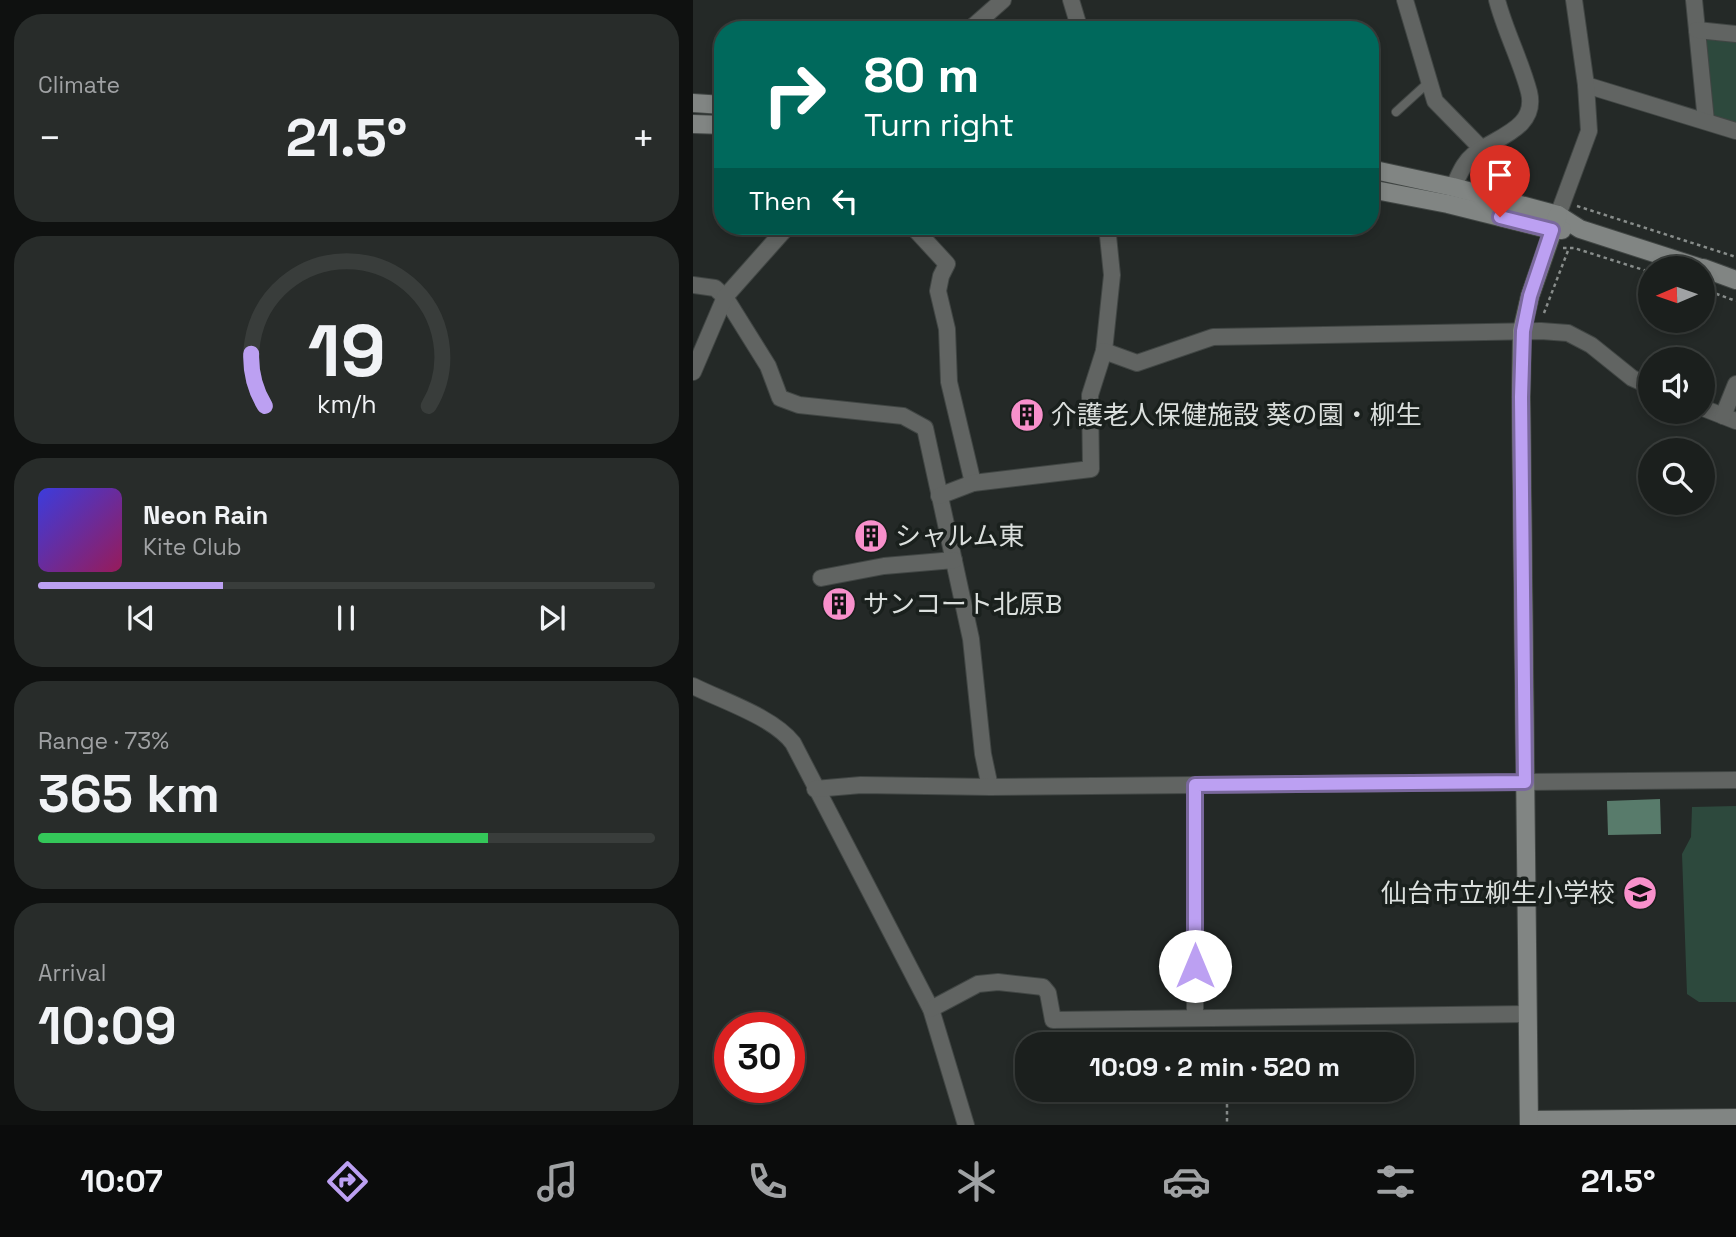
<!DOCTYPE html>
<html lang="en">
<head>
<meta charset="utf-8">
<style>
  body { margin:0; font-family:"Space Grotesk","Noto Sans JP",sans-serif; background:#282c2a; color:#f1f3f6; height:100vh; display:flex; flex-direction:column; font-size:26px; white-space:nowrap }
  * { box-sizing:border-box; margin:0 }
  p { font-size:23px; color:#a0a2a4 }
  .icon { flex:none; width:38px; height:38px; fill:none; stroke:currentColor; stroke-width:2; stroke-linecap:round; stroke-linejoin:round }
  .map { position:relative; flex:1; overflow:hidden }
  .sheet { display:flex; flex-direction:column; gap:14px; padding:14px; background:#0f1110; width:693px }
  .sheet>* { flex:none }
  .banner { position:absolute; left:21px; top:21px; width:665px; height:214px; border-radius:28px; box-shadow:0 4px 10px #0003,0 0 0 2px #393d3b; background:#00695c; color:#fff; overflow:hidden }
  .needle { width:46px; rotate:268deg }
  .controls { position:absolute; left:945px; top:256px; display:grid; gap:14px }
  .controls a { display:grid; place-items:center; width:77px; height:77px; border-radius:50%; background:#1b1f1d; box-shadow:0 4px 10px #0003,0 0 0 2px #393d3b; font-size:35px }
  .speed { position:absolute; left:21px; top:1012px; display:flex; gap:14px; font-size:35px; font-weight:700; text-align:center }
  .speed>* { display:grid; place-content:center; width:91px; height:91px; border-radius:50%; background:#1b1f1d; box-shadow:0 4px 10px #0003,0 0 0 2px #393d3b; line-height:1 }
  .speed .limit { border:10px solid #d22; background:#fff; color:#111 }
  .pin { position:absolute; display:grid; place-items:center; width:60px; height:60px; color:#fff; margin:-72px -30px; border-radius:50% 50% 50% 0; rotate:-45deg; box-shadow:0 0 7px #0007 }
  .pin .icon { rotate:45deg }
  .me { position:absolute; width:77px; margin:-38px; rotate:0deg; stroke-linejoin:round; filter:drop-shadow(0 0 5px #0008) }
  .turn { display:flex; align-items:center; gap:24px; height:147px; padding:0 35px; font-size:32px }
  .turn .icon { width:91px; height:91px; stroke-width:2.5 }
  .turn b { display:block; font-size:49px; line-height:60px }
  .then { display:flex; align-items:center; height:66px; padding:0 35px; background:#0003; gap:14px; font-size:26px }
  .big { font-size:52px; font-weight:600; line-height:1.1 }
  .sheet .tile { flex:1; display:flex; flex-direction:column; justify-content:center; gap:10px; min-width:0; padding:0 24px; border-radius:28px; background:#282c2a }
  .sheet .dial { align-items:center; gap:0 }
  .dial svg { height:182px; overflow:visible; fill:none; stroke:#393d3b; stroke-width:7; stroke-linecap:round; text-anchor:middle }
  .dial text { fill:#f1f3f6; stroke:none }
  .song { display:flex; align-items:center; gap:21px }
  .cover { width:84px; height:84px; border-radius:10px; background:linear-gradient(135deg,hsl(240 70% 55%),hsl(330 70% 35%)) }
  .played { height:7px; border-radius:4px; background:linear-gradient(90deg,#bca0f2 30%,#393d3b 30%) }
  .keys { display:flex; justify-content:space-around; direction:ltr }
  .heat { display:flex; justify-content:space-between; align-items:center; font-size:38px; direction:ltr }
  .charge { height:10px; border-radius:5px; background:linear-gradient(90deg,#34c759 73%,#393d3b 0) }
  .trip { position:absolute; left:322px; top:1032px; width:399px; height:70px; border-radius:28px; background:#1b1f1d; box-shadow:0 4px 10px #0003,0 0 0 2px #393d3b; font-weight:600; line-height:70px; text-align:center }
  .menu { display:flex; height:112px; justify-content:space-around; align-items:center; background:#0b0c0c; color:#a0a2a4 }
  .menu .icon { width:49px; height:49px }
  .menu .current { color:#bca0f2 }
  .menu b { font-size:32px; color:#f1f3f6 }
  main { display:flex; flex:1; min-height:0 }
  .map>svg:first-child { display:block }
  .green { fill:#2d493d }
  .water { fill:#587b6b }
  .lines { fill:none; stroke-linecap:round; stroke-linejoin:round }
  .lane-casing { stroke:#414644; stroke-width:10 }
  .street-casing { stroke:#414644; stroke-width:18 }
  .secondary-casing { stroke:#414644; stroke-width:20 }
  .path { stroke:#888d8b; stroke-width:2.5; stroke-dasharray:3.5 3.5; stroke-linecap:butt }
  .lane { stroke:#616462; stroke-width:8 }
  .street { stroke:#616462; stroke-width:16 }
  .secondary { stroke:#818583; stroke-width:18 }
  .route-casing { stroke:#7a689d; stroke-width:18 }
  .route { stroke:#bca0f2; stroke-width:12 }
  .labels { text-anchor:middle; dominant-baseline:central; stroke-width:7; stroke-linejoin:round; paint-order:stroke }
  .poi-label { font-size:26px; fill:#dbdfdd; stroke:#1a201d; text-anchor:start }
</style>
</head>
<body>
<main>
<section class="sheet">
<div class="tile"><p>Climate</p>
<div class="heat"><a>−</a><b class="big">21.5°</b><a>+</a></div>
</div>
<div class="tile dial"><svg viewBox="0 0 100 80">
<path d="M14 69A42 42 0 1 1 86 69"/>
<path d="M14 69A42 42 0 0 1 8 46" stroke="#bca0f2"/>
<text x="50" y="56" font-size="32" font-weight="700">19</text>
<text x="50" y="72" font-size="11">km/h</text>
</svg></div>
<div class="tile">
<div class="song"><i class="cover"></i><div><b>Neon Rain</b><p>Kite Club</p></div></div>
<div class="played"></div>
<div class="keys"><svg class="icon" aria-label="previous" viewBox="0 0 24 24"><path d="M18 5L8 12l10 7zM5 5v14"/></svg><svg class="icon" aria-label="pause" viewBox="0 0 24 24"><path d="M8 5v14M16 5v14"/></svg><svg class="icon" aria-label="next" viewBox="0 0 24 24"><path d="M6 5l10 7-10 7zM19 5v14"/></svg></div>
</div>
<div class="tile"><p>Range · 73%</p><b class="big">365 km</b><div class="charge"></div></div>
<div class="tile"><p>Arrival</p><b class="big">10:09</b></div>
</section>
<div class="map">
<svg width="1043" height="1125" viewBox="0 0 1043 1125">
  <rect width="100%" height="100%" fill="#242927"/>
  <g class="green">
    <polygon points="1017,37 1043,40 1043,125 1022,118 1017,109 1011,41"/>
    <polygon points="1043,806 1043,1002 1006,1002 994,994 989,854 998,837 999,807"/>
  </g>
  <polygon class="water" points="967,799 968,834 915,835 914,801"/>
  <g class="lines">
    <g class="lane-casing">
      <polyline id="lane" points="703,112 737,81"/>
    </g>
    <g class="street-casing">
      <g id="street">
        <polyline points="378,0 387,30"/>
        <polyline points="712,0 742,101 789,149"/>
        <polyline points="1001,0 1013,121"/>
        <polyline points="276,30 310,0"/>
        <polyline points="1004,30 1043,34"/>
        <polyline points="893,85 1043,131"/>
        <path d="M760,187C766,176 770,163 780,155C802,137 845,129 836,92C828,61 812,31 804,0"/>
        <polyline points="865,215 896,131 893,85 881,0"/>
        <polyline points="219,226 254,264 248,276 245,291 254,329 256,382 280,483"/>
        <polyline points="0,285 22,288 32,297 75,366 87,398 106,405 210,416 232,428 278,639 290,754 297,787"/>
        <polyline points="411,351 419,275 414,226"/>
        <polyline points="0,372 32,297 95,226"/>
        <polyline points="1010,408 1043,421"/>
        <polyline points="1030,416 1043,384"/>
        <polyline points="246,496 280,483 398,469 397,395 411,351 444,363 520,337 848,331 875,333 898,345 939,378 957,386"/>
        <polyline points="128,578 191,566 261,560"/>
        <path d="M0,686C30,701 80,717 100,743L238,1009L273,1125"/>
        <polyline points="502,785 502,1018"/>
        <polyline points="122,789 168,785 297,787 1043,780"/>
        <polyline points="238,1009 285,984 305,982 350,987 355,993 360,1020 834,1014"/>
      </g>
    </g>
    <g class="secondary-casing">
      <g id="secondary">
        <polyline points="0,103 30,105"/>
        <polyline points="0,124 30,125"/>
        <polyline points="677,169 760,187 865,215 887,229 1008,268"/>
        <polyline points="677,189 755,204 859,230 869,230"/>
        <polyline points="1010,268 1043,280"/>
        <polyline points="836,1120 1043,1118"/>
        <polyline points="836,1125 828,397 829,331 837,296 865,215"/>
      </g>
    </g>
    <g class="path">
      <polyline points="884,206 1043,257"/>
      <polyline points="870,248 881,248 957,272"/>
      <polyline points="1010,289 1043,301"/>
      <polyline points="851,313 876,248"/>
      <polyline points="542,1045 544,1031"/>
      <polyline points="534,1090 534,1125"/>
    </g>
    <use href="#lane" class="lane"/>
    <use href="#street" class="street"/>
    <use href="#secondary" class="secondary"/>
  </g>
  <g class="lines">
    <g class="route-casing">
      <polyline id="route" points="502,966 502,785 832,782 828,397 830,331 837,296 859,230 807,217"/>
    </g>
    <use href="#route" class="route"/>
  </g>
  <defs>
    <g id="building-disc" transform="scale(1.75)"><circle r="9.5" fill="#f890cb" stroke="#1a201d"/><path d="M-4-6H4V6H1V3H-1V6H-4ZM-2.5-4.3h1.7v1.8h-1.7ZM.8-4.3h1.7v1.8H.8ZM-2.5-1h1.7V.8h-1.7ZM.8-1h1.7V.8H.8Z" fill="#111"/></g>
    <g id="school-disc" transform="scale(1.75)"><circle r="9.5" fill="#f890cb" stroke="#1a201d"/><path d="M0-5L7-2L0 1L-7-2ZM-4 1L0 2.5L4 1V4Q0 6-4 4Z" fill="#111"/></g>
  </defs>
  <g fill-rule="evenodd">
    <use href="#building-disc" x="334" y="415"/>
    <use href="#building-disc" x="178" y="536"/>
    <use href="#building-disc" x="146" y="604"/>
    <use href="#school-disc" x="947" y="893"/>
  </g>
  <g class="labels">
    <g class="poi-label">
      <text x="358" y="415">介護老人保健施設 葵の園・柳生</text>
      <text x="202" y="536">シャルム東</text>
      <text x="170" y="604">サンコート北原B</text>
      <text x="922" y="893" text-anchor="end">仙台市立柳生小学校</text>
    </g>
  </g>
</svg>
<div class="controls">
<a><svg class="needle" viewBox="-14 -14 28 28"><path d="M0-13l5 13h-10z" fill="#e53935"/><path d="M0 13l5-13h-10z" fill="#a0a2a4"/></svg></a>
<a><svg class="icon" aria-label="sound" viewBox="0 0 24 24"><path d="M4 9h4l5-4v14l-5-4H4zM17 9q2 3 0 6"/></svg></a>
<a><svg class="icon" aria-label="search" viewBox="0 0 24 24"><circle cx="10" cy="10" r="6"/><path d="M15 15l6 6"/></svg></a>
</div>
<div class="speed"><div class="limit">30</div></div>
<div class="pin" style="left:807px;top:217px;background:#d93025"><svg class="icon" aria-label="arrive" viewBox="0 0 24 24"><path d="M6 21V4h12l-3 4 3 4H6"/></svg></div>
<svg class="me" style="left:502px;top:966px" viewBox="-20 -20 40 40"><circle r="19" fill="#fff"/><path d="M0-13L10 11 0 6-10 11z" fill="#bca0f2"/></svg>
<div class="trip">10:09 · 2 min · 520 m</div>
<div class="banner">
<div class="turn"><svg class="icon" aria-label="right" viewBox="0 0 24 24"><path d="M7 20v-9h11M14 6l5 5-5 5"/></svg><div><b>80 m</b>Turn right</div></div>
<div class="then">Then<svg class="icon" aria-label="left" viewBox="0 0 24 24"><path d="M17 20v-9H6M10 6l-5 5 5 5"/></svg></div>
</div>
</div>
</main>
<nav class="menu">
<b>10:07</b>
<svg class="icon current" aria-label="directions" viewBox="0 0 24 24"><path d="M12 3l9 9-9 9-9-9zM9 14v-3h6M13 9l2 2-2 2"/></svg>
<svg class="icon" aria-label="music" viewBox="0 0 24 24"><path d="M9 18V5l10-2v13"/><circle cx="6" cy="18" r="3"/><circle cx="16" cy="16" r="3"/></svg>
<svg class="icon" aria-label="phone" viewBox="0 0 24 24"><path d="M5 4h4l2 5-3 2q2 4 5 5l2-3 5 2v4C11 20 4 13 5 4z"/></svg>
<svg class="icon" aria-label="climate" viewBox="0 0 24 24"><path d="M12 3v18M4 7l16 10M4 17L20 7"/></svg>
<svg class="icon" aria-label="car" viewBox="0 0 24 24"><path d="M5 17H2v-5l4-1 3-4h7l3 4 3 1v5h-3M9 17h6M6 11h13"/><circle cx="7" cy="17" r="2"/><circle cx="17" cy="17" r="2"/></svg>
<svg class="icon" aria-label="filters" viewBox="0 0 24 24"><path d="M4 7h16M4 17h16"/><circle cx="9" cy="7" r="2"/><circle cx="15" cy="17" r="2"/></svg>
<b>21.5°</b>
</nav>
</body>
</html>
